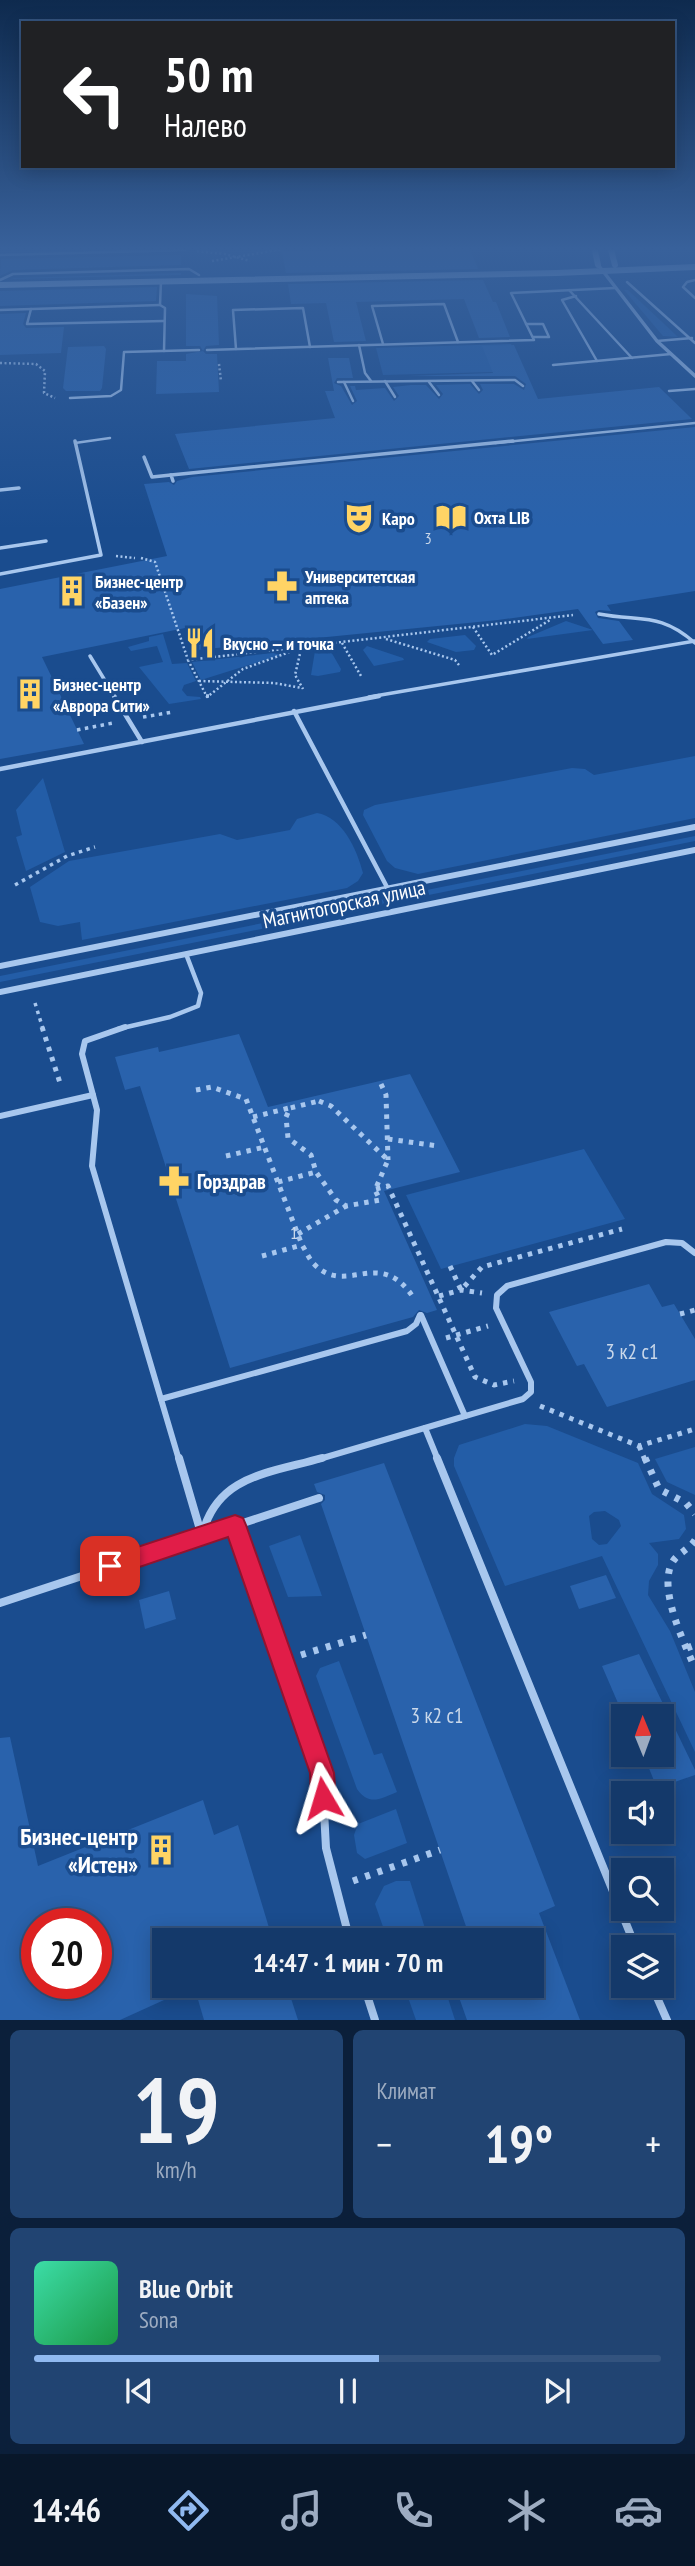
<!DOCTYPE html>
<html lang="ru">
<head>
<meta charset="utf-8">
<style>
  body { margin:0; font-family:"PT Sans Narrow",sans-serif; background:#214472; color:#f1f3f6; height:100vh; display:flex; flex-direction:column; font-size:26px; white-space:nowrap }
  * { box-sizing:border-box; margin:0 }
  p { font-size:23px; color:#9dacc1 }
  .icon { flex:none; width:38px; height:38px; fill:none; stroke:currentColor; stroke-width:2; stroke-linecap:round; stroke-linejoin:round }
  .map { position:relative; height:2020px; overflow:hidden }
  .side { display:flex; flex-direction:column; gap:10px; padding:10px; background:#0b1f3a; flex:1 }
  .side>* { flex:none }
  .top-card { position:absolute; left:21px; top:21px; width:654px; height:147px; border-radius:0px; box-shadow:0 4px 18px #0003,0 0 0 2px #33537e; background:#202124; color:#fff; overflow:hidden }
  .needle { width:46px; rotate:359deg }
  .tools { position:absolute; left:611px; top:1704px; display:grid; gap:14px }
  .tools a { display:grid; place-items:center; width:63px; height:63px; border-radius:0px; background:#14396a; box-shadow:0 4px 18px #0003,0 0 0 2px #33537e; font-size:35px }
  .speed { position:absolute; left:21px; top:1908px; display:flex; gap:14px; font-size:35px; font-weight:700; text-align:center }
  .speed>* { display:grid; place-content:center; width:91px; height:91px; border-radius:50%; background:#14396a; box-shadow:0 4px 18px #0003,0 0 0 2px #33537e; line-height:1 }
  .speed .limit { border:10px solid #d22; background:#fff; color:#111 }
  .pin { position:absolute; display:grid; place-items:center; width:60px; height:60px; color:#fff; margin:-30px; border-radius:14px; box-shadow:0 4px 10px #0006 }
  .me { position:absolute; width:77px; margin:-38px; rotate:353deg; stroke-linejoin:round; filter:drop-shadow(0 0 5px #0008) }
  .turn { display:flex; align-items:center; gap:24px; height:147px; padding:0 28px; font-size:32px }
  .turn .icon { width:91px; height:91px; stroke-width:2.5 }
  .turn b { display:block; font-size:49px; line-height:60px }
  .big { font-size:52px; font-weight:800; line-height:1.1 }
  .side .card { flex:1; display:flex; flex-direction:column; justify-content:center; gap:10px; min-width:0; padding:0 24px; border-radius:10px; background:#214472 }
  .side .dial { align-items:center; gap:0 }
  .dial b { font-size:91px; line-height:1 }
  .song { display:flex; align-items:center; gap:21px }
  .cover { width:84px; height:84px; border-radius:10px; background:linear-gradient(135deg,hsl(160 70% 55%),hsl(140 70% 35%)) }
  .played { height:7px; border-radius:4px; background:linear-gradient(90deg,#90b9f0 55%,#33537e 55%) }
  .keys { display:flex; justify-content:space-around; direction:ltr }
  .heat { display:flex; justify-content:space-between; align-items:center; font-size:38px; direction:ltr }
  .side .tiles { flex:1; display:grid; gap:10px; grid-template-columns:1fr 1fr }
  .card:last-child { grid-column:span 2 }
  .trip { position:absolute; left:152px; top:1928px; width:392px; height:70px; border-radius:0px; background:#14396a; box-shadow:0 4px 18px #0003,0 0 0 2px #33537e; font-weight:800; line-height:70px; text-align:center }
  .menu { display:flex; height:112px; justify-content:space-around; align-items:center; background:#08172a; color:#9dacc1 }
  .menu .icon { width:49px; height:49px }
  .menu .selected { color:#90b9f0 }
  .menu b { font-size:32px; color:#f1f3f6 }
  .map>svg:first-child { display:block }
  .green { fill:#235da7; fill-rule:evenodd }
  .building { fill:#2962ac; fill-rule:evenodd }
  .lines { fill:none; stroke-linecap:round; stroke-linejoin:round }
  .path-far3 { stroke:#a8c7ee; stroke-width:2.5; stroke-dasharray:2 2.5; stroke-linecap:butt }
  .path-far2 { stroke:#a8c7ee; stroke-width:3.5; stroke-dasharray:3.5 4.5; stroke-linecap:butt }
  .path-far1 { stroke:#a8c7ee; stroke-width:5; stroke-dasharray:4.5 6; stroke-linecap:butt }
  .path { stroke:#a8c7ee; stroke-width:7; stroke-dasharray:5 8; stroke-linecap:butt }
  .service-far4 { stroke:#a8c7ee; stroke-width:2.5 }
  .service-far3 { stroke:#a8c7ee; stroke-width:3.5 }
  .service-far2 { stroke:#a8c7ee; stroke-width:4.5 }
  .service-far1 { stroke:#a8c7ee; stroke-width:6 }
  .service { stroke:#a8c7ee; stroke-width:8 }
  .minor-far1 { stroke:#a8c7ee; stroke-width:3.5 }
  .minor { stroke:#a8c7ee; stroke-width:6 }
  .tertiary { stroke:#a8c7ee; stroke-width:6 }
  .route { fill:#e11d48; stroke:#92132f; stroke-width:2 }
  .labels { text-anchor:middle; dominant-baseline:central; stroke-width:7; stroke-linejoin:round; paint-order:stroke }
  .far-number-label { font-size:16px; fill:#cad8ea }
  .far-poi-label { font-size:18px; font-weight:bold; fill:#fff; stroke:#1a4c8e; text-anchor:start }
  .number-label { font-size:18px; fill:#cad8ea }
  .street-label { font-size:21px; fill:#fff; stroke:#1a4c8e }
  .poi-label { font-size:21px; font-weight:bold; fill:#fff; stroke:#1a4c8e; text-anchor:start }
  .near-number-label { font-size:21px; fill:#cad8ea }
  .near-poi-label { font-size:24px; font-weight:bold; fill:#fff; stroke:#1a4c8e; text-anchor:end }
</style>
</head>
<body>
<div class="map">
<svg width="695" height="2020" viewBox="0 0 695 2020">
  <rect width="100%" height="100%" fill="#1a4c8e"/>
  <g class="green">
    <polygon points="624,290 628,290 678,337 663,336"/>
    <polygon points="511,344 524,371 383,375 376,348"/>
    <polygon points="566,621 593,630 527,639 528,637"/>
    <polygon points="163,634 172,664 187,663 196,681 184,685 182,690 187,696 200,697 201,699 169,704 139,667 163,662 157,646 131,651 128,647 149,641 149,637"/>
    <polygon points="465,635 476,646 474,650 456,652 427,642 430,639"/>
    <polygon points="367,646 403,658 404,660 374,666 363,650"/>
    <polygon points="321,648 330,650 341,669 340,672 318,676 311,675 315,651"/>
    <polygon points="273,653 281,655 201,680 192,662"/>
    <polygon points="695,756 695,818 418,874 395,868 387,861 363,815 364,810 375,805 572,768 585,769 594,775"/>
    <polygon points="43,778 65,852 26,871 16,837 22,835 16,810"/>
    <path d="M317,813C342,817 357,849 363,873L358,881L347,888L82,940L80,922L58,926L40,922L30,887L69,861L220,834L237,840L290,830L297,819Z"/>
    <polygon points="695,836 695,841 0,982 0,976"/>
    <polygon points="584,1149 625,1219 441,1269 406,1195"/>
    <path d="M525,1424L547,1426L638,1463L652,1494L684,1515L686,1529L679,1539L649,1543L658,1554V1565L649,1581L648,1595L670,1631L695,1692V1752L602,1556L505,1586L454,1466V1458L459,1445ZM605,1511L619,1520L621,1526L607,1544L599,1545L592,1539L589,1516L594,1512Z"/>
    <polygon points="695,1447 695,1495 667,1482 655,1459"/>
    <polygon points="300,1535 322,1596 288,1597 269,1546"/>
    <path d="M339,1661L374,1755L382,1753L397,1792C380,1799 369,1806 357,1789L316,1676L320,1668Z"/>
    <polygon points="396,1809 407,1843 365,1859 357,1853 354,1835 358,1824"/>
    <polygon points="396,1881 410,1881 429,1941 388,1941 375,1904 384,1886"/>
    <polygon points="404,1986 444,1986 455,2020 416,2020"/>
  </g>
  <g class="building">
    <polygon points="469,247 478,269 286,273 282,252"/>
    <polygon points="181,255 181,265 13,270 0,276 1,259"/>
    <polygon points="181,273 181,275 11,279 14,278"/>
    <polygon points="483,280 493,302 496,302 510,337 479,338 464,299 356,302 366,341 334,342 326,303 291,304 288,284"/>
    <polygon points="157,287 156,301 0,306 0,291"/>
    <polygon points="186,294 217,296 219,345 206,346 203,351 206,354 217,354 219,392 156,394 157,361 186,361 186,354 203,351 200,346 186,346"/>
    <polygon points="26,313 23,324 26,328 64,327 61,353 0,355 0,314"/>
    <polygon points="514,345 538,399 659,387 692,419 189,469 175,434 335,418 325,391 334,391 328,358 349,358 353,378 337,378 334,383 341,386 352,405 357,401 350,386 355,386 356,390 385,388 394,401 399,396 393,387 411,385 426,385 439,399 443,394 436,385 470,384 479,394 483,390 480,384 514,384 524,390 526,384 515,376 408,376 493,373 482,346"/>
    <polygon points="104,346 106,349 102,388 100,391 66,391 63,388 68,347"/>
    <polygon points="695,427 695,591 607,605 611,611 599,610 595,612 598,618 619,621 633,640 603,644 578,609 498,620 197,650 190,627 42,657 84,744 0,759 0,589 167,556 144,484 169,482 174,485 177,481 192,477"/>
    <polygon points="239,1034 268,1107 410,1074 460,1172 384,1191 437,1310 427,1313 419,1310 413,1317 230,1368 140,1086 125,1090 115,1057 158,1047 159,1052"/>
    <polygon points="649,1284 662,1307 674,1304 695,1339 695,1380 607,1407 584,1364 577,1366 549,1312"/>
    <polygon points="384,1463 555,1906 539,1913 580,2020 467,2020 455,1986 532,1986 532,1941 471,1941 321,1504 325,1500 325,1495 317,1492 314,1484"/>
    <polygon points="606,1575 616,1598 579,1609 570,1586"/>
    <polygon points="169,1591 176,1619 145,1629 139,1600"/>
    <polygon points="639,1654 695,1770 695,1775 657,1788 646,1761 662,1756 662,1717 624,1717 602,1666"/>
    <path d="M10,1737L38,1866L203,1800L214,1835L238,1825L273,1941H164V2000L120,2020H0V1738ZM37,1923H96V1983H37Z"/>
    <polygon points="194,1986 287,1986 298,2020 204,2020"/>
  </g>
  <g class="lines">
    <g class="path-far3">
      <polyline points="679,246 691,248"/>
      <polyline points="197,251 225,254 250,261"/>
      <polyline points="212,261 283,249"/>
      <polyline points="0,363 36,364 45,371 44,393 55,398"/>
      <polyline points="219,364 221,381"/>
      <polyline points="116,556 135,558"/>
      <polyline points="141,558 155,562 188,660 573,615"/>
      <polyline points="473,627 492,655 550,620"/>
      <polyline points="386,639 455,660 459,665"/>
      <polyline points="303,641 295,675 303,689"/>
      <polyline points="342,643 361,676"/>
      <polyline points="188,660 207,697 243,669 295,650"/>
      <polyline points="199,681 274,683 302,688"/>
    </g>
    <g class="path-far2">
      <polyline points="206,696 209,696"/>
      <polyline points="143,717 173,712"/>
      <polyline points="77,730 113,723"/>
      <polyline points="15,885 67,856 95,847"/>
      <polyline points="35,1003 43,1029"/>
    </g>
    <g class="path-far1">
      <polyline points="42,1027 61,1086"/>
      <polyline points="381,1084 386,1095 388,1160"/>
      <path d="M196,1090L212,1087L246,1099L302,1245C306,1251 309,1259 314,1264C347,1298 380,1244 415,1300"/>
      <polygon points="319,1101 331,1106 388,1160 375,1190 380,1200 346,1206 336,1200 316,1172 311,1155 288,1138 286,1117 290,1108"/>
      <polyline points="253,1117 289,1108"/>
      <polyline points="388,1139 438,1146"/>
      <polyline points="226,1156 265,1147"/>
      <polyline points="278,1182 316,1172"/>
      <polyline points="376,1189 388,1186 475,1377 494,1385 514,1381"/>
      <polyline points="298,1234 346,1206"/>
      <polyline points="262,1256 302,1245"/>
      <polyline points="450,1266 461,1290 482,1267 622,1229"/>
      <polyline points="439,1296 461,1290 482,1293"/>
      <polyline points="680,1314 695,1310"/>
      <polyline points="446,1338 488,1326"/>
      <polyline points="540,1406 639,1446 695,1429"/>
      <polyline points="639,1446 645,1460"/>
    </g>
    <g class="path">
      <polyline points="645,1458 659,1489 686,1503 695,1514"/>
      <path d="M695,1540C689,1550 677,1553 672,1563C658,1589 684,1643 695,1668"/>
      <polyline points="687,1648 695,1645"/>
      <polyline points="301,1655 366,1635"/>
      <polyline points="353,1881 440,1850"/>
    </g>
    <g class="service-far4">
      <polyline points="297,247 300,246"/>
      <polyline points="0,255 185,250"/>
      <polyline points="0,280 13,274 189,269 199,275"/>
      <polyline points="695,280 687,282 683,287 695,298"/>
      <polyline points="161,281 160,305 165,308 164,351"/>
      <polyline points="627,282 695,343"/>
      <polyline points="569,290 632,358"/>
      <polyline points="576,296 562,300 597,361"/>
      <polyline points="31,309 27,324 164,321"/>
      <polyline points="0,310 160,305"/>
      <polyline points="526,324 543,324 549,337 533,337"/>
      <polyline points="657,341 692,338"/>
      <polyline points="383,344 372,306 444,304 458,342"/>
      <polyline points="359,345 365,373 371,381"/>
      <polyline points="236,349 233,310 303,308 310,347"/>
      <polyline points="207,350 534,340 511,293 615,288"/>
      <polyline points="553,365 671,354"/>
      <polyline points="385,381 395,397"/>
      <polyline points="472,381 479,390"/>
      <polyline points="338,382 515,380 523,386"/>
      <polyline points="344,382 353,401"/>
      <polyline points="429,382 439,395"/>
      <polyline points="669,391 695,389"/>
      <polyline points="70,398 111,396 121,390 124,352 199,350"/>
      <polyline points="75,443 110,438"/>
      <polyline points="495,443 695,423"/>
    </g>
    <g class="service-far3">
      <polyline points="144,457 152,477 171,475"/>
      <polyline points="173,481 171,475 513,441"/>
      <polyline points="0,490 19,488"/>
      <polyline points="0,548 46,541"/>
      <polyline points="0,574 101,555 75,441"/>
      <path d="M599,614C641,622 660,612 695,643"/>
      <polyline points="90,656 115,697"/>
      <polyline points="369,697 695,641"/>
    </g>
    <g class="service-far2">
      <polyline points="114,696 142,742"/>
      <polyline points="294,711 388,889"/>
      <polyline points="0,769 379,696"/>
      <polyline points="118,1029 170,1017 198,1006 201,993 186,954"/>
    </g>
    <g class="service-far1">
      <polyline points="125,1027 85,1041 82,1054 97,1110 92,1166 179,1460"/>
      <polyline points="0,1116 93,1095"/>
      <polyline points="421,1315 465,1416"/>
      <polyline points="161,1399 407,1331 416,1324 420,1315"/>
      <polyline points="425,1428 438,1460"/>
      <polyline points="316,1460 523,1399 531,1392 531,1382 496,1308 497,1295 507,1286 666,1242 682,1243 695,1253"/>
    </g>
    <g class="service">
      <polyline points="179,1458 201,1533"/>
      <polyline points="437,1458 636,1948"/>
      <polyline points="235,1525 322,1773 326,1848 350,1941"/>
      <path d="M202,1536C216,1475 270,1473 322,1458"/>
      <polyline points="0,1603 319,1498"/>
      <polyline points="364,1986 375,2020"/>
      <polyline points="652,1986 667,2020"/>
    </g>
    <polyline class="minor-far1" points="599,266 657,341 695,376"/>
    <g class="minor">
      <polyline points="0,966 695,827"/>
      <polyline points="0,992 695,850"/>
    </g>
    <g class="tertiary">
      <polyline points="594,246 598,265"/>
      <polyline points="610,246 615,265"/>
      <polyline points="0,285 557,273 695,267"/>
    </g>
  </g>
  <linearGradient id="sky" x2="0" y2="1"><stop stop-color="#0e2a4e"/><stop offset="0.47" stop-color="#38619b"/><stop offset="1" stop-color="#38619b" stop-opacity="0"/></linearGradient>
  <rect width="695" height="529" fill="url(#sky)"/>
  <polygon class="route" points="235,1515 243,1518 246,1525 334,1773 336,1798 332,1807 323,1810 314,1807 311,1798 310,1773 228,1537 110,1577 102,1574 99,1566 102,1559 110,1556"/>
  <defs>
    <g id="library-bare" transform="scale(2.415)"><path d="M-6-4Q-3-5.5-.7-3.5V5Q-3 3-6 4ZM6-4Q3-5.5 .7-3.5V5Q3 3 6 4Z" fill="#ffd465" stroke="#1a4c8e" stroke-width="2.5" paint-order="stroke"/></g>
    <g id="theatre-bare" transform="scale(2.415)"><path d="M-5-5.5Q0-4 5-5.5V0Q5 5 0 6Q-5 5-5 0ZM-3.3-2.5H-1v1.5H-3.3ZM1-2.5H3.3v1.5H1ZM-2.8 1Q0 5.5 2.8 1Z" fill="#ffd465" stroke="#1a4c8e" stroke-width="2.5" paint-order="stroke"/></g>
    <g id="pharmacy-bare" transform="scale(2.415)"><path d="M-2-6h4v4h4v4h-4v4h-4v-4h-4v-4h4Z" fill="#ffd465" stroke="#1a4c8e" stroke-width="2.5" paint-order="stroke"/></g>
    <g id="building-bare" transform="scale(2.415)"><path d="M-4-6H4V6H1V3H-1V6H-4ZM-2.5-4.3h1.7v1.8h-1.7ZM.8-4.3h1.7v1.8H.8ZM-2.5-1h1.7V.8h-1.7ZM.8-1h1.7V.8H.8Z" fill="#ffd465" stroke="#1a4c8e" stroke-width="2.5" paint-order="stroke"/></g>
    <g id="restaurant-bare" transform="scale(2.415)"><path d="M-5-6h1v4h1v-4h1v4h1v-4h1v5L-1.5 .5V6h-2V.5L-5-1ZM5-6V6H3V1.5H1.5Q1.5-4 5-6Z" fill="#ffd465" stroke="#1a4c8e" stroke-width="2.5" paint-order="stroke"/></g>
  </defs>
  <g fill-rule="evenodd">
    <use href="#library-bare" x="451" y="517"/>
    <use href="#theatre-bare" x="359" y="518"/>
    <use href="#pharmacy-bare" x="282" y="586"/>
    <use href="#building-bare" x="72" y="591"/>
    <use href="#restaurant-bare" x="200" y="643"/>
    <use href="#building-bare" x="30" y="694"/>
    <use href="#pharmacy-bare" x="174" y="1181"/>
    <use href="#building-bare" x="161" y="1850"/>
  </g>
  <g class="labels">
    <g class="far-number-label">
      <text x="428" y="538">3</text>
    </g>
    <g class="far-poi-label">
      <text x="474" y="517">Охта LIB</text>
      <text x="382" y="518">Каро</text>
      <text x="305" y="576">Университетская<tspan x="305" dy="21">аптека</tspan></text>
      <text x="95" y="581">Бизнес-центр<tspan x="95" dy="21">«Базен»</tspan></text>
      <text x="223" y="643">Вкусно — и точка</text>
      <text x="53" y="684">Бизнес-центр<tspan x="53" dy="21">«Аврора Сити»</tspan></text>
    </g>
    <g class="number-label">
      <text x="294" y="1232">1</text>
    </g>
    <g class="street-label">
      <text transform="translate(344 904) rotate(-12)">Магнитогорская улица</text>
    </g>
    <g class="poi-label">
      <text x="197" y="1181">Горздрав</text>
    </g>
    <g class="near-number-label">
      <text x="632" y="1351">3 к2 с1</text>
      <text x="437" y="1715">3 к2 с1</text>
    </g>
    <g class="near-poi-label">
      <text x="138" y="1836">Бизнес-центр<tspan x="138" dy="28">«Истен»</tspan></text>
    </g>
  </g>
</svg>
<div class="tools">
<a><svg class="needle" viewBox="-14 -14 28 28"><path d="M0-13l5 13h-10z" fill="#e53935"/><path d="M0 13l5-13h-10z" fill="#9dacc1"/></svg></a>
<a><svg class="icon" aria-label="sound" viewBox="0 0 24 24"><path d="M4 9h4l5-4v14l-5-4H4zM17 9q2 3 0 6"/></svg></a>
<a><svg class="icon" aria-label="search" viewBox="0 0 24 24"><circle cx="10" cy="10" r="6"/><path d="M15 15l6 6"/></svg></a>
<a><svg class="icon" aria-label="layers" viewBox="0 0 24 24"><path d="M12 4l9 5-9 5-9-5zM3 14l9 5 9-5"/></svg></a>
</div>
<div class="speed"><div class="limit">20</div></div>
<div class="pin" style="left:110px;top:1566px;background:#d93025"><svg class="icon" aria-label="arrive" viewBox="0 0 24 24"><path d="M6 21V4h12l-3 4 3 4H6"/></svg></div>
<svg class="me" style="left:323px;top:1798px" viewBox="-20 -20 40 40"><path d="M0-17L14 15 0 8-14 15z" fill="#e11d48" stroke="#fff" stroke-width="4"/></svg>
<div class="trip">14:47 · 1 мин · 70 m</div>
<div class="top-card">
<div class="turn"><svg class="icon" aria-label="left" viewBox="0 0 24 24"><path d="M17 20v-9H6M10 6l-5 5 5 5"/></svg><div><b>50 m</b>Налево</div></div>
</div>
</div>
<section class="side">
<div class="tiles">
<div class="card dial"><b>19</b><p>km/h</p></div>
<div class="card"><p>Климат</p>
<div class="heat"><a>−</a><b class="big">19°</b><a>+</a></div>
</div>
<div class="card">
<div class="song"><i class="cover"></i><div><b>Blue Orbit</b><p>Sona</p></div></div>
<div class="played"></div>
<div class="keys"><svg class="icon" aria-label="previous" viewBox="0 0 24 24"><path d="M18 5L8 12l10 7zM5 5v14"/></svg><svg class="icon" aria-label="pause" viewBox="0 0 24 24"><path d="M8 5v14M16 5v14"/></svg><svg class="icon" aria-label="next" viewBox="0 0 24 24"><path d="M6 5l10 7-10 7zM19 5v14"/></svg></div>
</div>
</div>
</section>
<nav class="menu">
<b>14:46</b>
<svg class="icon selected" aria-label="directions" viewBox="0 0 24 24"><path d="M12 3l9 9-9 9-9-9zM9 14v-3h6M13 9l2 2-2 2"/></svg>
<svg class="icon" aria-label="music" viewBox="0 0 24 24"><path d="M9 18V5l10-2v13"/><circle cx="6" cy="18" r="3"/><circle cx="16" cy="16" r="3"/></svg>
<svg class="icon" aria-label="phone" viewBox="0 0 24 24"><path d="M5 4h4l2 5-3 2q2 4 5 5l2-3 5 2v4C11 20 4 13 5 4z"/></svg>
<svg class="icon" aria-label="climate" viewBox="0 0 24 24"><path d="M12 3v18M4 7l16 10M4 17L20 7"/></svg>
<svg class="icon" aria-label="car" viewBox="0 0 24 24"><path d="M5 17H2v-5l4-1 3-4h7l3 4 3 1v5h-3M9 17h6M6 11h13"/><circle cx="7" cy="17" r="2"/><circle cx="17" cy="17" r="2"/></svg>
</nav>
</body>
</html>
